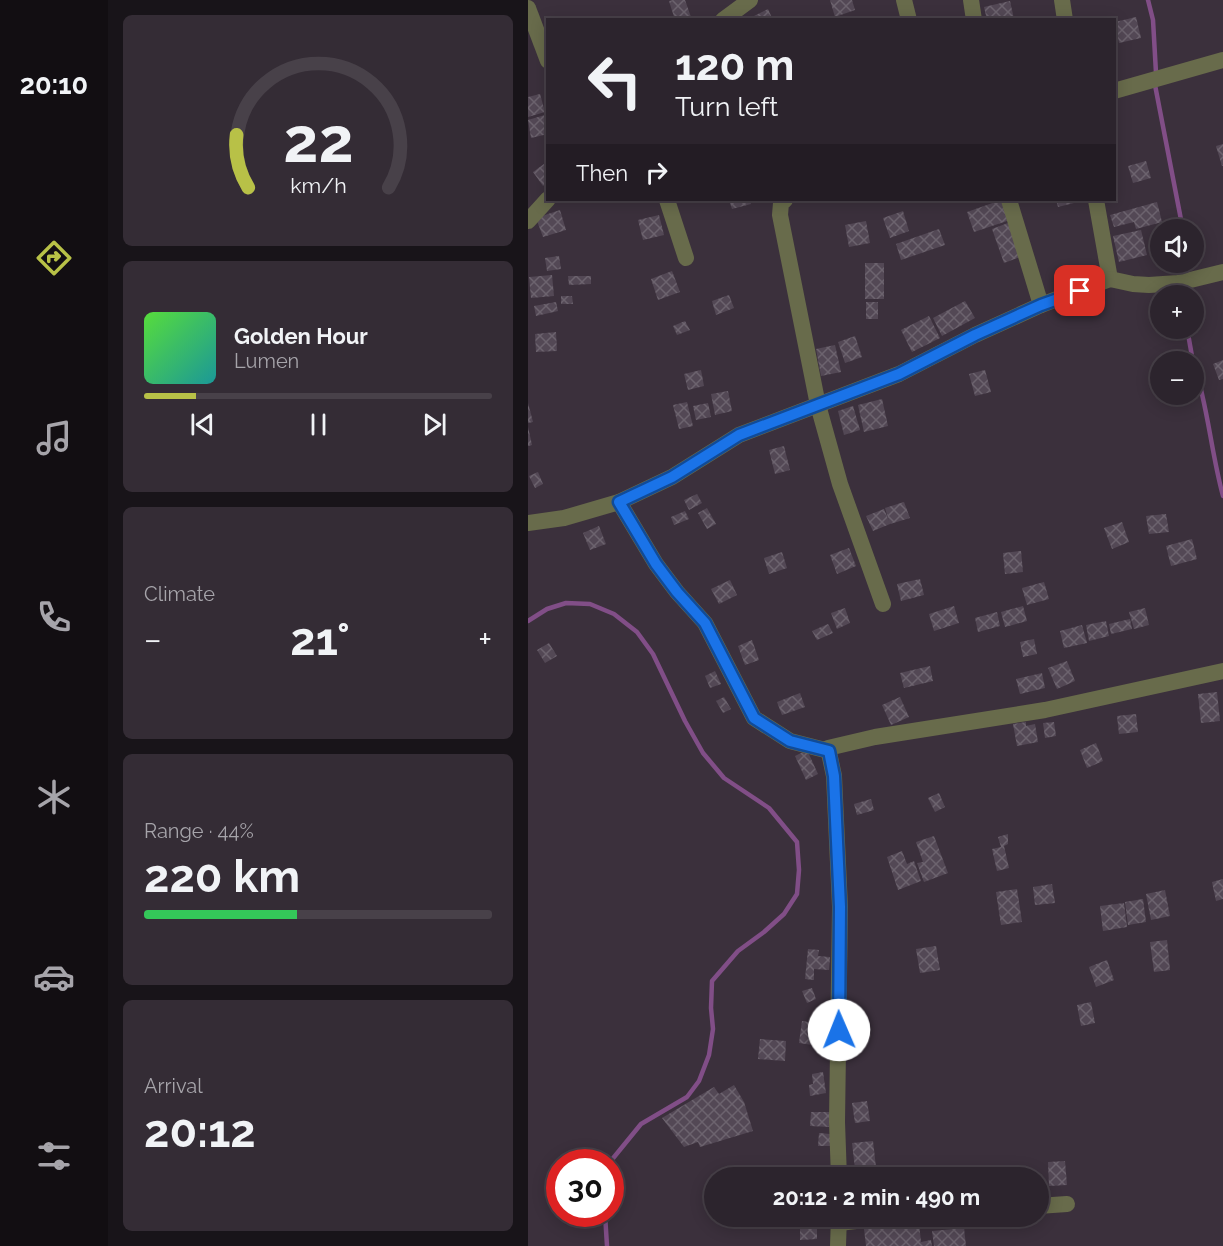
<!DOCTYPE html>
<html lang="en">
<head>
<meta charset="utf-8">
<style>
  body { margin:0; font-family:Raleway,sans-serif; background:#342c35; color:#f1f3f6; height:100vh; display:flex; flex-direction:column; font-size:22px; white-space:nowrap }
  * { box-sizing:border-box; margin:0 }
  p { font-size:20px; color:#a6a4aa }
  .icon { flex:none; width:33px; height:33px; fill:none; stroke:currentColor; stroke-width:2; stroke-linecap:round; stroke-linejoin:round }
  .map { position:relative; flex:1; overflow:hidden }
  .side { display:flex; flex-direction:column; gap:15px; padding:15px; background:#181419; width:420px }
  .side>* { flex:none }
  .top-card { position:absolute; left:18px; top:18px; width:570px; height:183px; border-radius:0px; box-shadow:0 3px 15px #0003,0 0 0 2px #484149; background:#2c242d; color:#f1f3f6; overflow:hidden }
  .controls { position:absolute; left:622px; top:219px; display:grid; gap:12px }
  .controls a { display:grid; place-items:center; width:54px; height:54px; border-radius:50%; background:#2c242d; box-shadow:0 3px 15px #0003,0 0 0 2px #484149; font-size:30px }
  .speed { position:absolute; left:18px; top:1149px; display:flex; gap:12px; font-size:30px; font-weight:700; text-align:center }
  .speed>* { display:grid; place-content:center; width:78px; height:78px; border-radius:50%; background:#2c242d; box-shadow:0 3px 15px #0003,0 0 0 2px #484149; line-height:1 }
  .speed .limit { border:9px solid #d22; background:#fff; color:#111 }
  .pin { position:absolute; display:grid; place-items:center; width:51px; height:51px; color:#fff; margin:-26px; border-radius:12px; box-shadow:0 3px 9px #0006 }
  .me { position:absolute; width:66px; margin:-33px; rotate:359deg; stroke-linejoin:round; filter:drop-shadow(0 0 4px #0008) }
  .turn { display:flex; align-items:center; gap:21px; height:126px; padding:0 30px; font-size:27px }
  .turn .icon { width:78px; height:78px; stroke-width:2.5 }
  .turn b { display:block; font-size:42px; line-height:51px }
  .then { display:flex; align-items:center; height:57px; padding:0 30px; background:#0003; gap:12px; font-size:22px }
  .big { font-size:45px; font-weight:700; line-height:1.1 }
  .side .card { flex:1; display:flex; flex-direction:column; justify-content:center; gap:9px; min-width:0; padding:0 21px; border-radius:9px; background:#342c35 }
  .side .dial { align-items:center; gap:0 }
  .dial svg { height:156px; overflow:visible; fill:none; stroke:#484149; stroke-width:7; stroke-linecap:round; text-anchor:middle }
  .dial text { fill:#f1f3f6; stroke:none }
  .song { display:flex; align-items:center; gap:18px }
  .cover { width:72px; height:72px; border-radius:9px; background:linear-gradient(135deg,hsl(110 70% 55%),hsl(180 70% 35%)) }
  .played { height:6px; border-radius:3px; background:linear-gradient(90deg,#b8c147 15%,#484149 15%) }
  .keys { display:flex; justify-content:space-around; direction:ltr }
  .heat { display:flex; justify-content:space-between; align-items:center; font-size:33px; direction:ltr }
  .charge { height:9px; border-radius:4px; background:linear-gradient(90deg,#34c759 44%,#484149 0) }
  .trip { position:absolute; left:176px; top:1167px; width:345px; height:60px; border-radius:30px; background:#2c242d; box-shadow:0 3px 15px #0003,0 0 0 2px #484149; font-weight:700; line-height:60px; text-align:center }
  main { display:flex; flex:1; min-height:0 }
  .menu { display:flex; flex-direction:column; width:108px; justify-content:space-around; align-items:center; background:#120e12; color:#a6a4aa }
  .menu .icon { width:42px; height:42px }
  .menu .selected { color:#b8c147 }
  .menu b { font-size:27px; color:#f1f3f6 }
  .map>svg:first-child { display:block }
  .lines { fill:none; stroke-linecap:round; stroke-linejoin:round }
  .stream { stroke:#814e87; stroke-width:4.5 }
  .building { fill:url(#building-cross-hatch) }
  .minor { stroke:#686b4b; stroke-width:16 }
  .route-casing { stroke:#114b97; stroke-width:15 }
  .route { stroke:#1a73e8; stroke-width:10 }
</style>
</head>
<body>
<main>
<nav class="menu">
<b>20:10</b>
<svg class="icon selected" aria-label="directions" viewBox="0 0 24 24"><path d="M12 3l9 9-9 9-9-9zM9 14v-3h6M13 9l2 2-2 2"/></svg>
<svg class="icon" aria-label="music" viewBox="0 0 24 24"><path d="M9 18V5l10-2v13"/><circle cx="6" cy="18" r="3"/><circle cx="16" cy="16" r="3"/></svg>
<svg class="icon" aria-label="phone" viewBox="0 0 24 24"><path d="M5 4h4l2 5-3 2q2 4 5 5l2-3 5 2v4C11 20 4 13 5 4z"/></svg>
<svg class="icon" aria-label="climate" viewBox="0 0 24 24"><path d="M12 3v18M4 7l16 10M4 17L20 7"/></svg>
<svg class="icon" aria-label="car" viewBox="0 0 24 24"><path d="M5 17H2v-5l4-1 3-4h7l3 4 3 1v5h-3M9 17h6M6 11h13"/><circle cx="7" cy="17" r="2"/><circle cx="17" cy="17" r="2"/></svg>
<svg class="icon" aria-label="filters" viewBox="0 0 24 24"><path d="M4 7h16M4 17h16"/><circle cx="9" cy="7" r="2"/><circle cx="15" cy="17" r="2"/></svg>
</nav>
<section class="side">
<div class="card dial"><svg viewBox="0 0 100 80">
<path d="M14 69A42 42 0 1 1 86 69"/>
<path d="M14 69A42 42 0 0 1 8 42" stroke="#b8c147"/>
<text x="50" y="56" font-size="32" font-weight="700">22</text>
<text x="50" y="72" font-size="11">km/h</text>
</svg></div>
<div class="card">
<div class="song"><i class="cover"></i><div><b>Golden Hour</b><p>Lumen</p></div></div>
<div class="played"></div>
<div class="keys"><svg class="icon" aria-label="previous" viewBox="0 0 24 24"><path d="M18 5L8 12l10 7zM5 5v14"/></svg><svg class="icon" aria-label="pause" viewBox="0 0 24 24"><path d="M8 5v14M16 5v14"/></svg><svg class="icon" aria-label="next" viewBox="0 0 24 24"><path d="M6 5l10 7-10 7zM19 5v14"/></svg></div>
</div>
<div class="card"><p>Climate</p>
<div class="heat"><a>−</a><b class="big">21°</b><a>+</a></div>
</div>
<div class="card"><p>Range · 44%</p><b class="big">220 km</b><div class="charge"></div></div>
<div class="card"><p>Arrival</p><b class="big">20:12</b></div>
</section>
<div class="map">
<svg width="695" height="1246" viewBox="0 0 695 1246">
  <defs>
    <pattern id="building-cross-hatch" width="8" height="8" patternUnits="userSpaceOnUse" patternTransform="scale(1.5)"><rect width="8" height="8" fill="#534855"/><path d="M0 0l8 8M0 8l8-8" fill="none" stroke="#6c636e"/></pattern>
  </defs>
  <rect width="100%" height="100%" fill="#3b303c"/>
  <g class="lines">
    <g class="stream">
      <polyline points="620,0 625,20 628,73"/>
      <polyline points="627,85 655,230"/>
      <polyline points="658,296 659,262"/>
      <polyline points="659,328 665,362"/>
      <path d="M666,364C680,407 683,452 695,496"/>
      <polyline points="0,621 19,609 38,603 62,604 86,614 109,632 125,654 157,721 175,753 196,778 241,808 269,842 271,870 269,894 256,914 236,932 210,951 184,981 183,1008 185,1029 181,1055 171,1081 159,1097 113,1124 82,1162"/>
      <polyline points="77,1214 79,1246"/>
    </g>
  </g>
  <g class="building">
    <polygon points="145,0 157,0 164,20 147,20 141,1"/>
    <polygon points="302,0 324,0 327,10 307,17"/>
    <polygon points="482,1 486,19 459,20 456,7"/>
    <polygon points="240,9 245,20 218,20"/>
    <polygon points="608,17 613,38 591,43 587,22"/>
    <polygon points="12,94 17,112 0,117 0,97"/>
    <polygon points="20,114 20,134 3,138 0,120"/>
    <polygon points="695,144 695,166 694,166 688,146"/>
    <polygon points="20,161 20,182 15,186 5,172"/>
    <polygon points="618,161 623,178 605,183 600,166"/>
    <polygon points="201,200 222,200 223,204 204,209"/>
    <polygon points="473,200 482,220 446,232 439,212"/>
    <polygon points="528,200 549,200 550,202 530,207"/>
    <polygon points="629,202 634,222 608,229 606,222 586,227 582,215"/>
    <polygon points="32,210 38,230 15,237 8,218"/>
    <polygon points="375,211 381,231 362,238 355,218"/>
    <polygon points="131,215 136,235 115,240 110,220"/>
    <polygon points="338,221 342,243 321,247 317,225"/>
    <polygon points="480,223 492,257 476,263 464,229"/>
    <polygon points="411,229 417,245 373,260 368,244"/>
    <polygon points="613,230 619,255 591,262 585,236"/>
    <polygon points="31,256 33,269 19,271 17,258"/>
    <rect x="337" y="263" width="19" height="36"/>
    <polygon points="144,271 152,292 130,300 123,279"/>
    <polygon points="24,275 26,296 3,298 1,277"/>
    <polygon points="40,276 63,276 63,284 41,285"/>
    <polygon points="201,295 206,308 188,315 184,301"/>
    <polygon points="33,296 44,296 45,304 33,304"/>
    <polygon points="437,301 447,318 414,336 405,318"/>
    <polygon points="28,302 30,311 8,316 6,306"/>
    <rect x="338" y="302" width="12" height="17"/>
    <polygon points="401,316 412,338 384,352 373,330"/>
    <polygon points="157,321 162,330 149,335 145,326"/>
    <polygon points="28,332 29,351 8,352 7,334"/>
    <polygon points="327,336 334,357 317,363 310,342"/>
    <polygon points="307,345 313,372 293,376 288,349"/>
    <polygon points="695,360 695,379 691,380 685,364"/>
    <polygon points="173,370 176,386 160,390 156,374"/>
    <polygon points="457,370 463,392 447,396 441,374"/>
    <polygon points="200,391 204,411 187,415 183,394"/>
    <polygon points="354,399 360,426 336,432 330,405"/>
    <polygon points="159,402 165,426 151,429 145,405"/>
    <polygon points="0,403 5,422 0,423"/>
    <polygon points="180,403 183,417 168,420 165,406"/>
    <polygon points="325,406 332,430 316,435 310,411"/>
    <polygon points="0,427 4,445 0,446"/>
    <polygon points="256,446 262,470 247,474 241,450"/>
    <polygon points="10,472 15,484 7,488 1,476"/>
    <polygon points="169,494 174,503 161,510 156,500"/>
    <polygon points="376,502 382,518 362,524 345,531 338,516 356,509 361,521 357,508"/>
    <polygon points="179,508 188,524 179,529 170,513"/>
    <polygon points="157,511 161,519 146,525 143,517"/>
    <polygon points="638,514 641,532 621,534 618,516"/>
    <polygon points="594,522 601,542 584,549 576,528"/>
    <polygon points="71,526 78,544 62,550 55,533"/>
    <polygon points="664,539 669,559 643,566 638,546"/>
    <polygon points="321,548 328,566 309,574 302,555"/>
    <polygon points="493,551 495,572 477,574 475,553"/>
    <polygon points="254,552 259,568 241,574 236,558"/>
    <polygon points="392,579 396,595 373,601 369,584"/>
    <polygon points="202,580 209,595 191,604 183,589"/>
    <polygon points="516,582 521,599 499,605 494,588"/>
    <polygon points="426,606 431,623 406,631 401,614"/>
    <polygon points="495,606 499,621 477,627 473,612"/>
    <polygon points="317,608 322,623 309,629 303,613"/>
    <polygon points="617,608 621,625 606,629 601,612"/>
    <polygon points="469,612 472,626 450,632 447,618"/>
    <polygon points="602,619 604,629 583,634 581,624"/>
    <polygon points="578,621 581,636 561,641 558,625"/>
    <polygon points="300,624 305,633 289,640 284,631"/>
    <polygon points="554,625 559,643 536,648 532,631"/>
    <polygon points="506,639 509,654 495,657 492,642"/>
    <polygon points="224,640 231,660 217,665 210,646"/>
    <polygon points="21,643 29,656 17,663 9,650"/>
    <polygon points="539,661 547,681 529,689 520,668"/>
    <polygon points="402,666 405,681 376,688 372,673"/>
    <polygon points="187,671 193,684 182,688 177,676"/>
    <polygon points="514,673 517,688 492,694 488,679"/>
    <polygon points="689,692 692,721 673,723 670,694"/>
    <polygon points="272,693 277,707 254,715 249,702"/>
    <polygon points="196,697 203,709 195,713 188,701"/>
    <polygon points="372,697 381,717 363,725 354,705"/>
    <polygon points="608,714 610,732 591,734 589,716"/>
    <polygon points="498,722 498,726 507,724 510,742 489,746 485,724"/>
    <polygon points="526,722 528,736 517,738 515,723"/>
    <polygon points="568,743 575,761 559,768 552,750"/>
    <polygon points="279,750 290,774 278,780 267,756"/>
    <polygon points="411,793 417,807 407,812 400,798"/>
    <polygon points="343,799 346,810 329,815 326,804"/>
    <polygon points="480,834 480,844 476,846 481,868 469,871 464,849 473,847 470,837"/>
    <polygon points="406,836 420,873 396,882 389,863 395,862 388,842"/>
    <polygon points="374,851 379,864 386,861 393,881 370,890 359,857"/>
    <polygon points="695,879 695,899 688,901 684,882"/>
    <polygon points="524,884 527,903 507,905 505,887"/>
    <polygon points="489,889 494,922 473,925 468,892"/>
    <polygon points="637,890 642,916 623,920 618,894"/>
    <polygon points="615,899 618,922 600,925 597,902"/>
    <polygon points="596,903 599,927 575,931 572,906"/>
    <polygon points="639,940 642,970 626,972 622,942"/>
    <polygon points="408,946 412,970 392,973 388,949"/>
    <polygon points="280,949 291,950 290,956 302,957 301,970 286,969 286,980 277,979"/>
    <polygon points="579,960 586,980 568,987 561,967"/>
    <polygon points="284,988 288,999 279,1003 274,991"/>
    <polygon points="563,1002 567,1023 553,1026 549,1005"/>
    <polygon points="274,1021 295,1024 291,1046 271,1043"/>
    <polygon points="232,1039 258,1041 257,1061 230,1059"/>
    <polygon points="295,1072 298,1093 282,1096 281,1085 285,1084 284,1074"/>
    <polygon points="206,1085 216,1102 225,1131 172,1147 170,1142 156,1147 134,1118 186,1087 191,1094"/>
    <polygon points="339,1101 342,1121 327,1123 324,1103"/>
    <polygon points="283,1112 302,1112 301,1127 282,1126"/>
    <polygon points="291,1133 302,1134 302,1146 290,1146"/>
    <polygon points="345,1141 348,1167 327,1169 324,1143"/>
    <polygon points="537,1161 539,1185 521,1186 520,1162"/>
    <rect x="274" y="1216" width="13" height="4"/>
    <polygon points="391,1223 393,1242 403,1240 404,1246 338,1246 336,1229"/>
    <polygon points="272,1224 289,1224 289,1239 272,1240"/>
    <polygon points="436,1228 438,1246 406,1246 404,1231"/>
  </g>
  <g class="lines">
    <g class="minor">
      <polyline points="376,0 381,20"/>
      <polyline points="443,0 446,20"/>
      <polyline points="534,0 537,20"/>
      <polyline points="0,8 20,61"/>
      <polyline points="195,20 222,0"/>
      <polyline points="586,91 695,60"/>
      <polyline points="139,200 158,258"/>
      <polyline points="257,200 253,203 252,215 290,405 312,484 355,604"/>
      <polyline points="568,200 582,279"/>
      <polyline points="0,221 20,199"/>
      <polyline points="513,305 582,279 605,284 621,285 650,283 695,272"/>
      <polyline points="91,502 128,564 149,592 177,623 226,718 262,741 301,751"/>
      <polyline points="0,523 36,518 91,502 144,477 211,435 371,374 447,335 513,305 481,200"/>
      <polyline points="311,1178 309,1122 312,907 306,776 300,748 347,737 517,710 695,671"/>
      <polyline points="510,1206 539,1204"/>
      <polyline points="311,1223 371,1216"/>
      <polyline points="310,1246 311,1216"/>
    </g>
  </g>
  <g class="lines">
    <g class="route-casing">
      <polyline id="route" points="311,1030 312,907 306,776 301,751 262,741 226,718 177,623 149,592 128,564 91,502 144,477 211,435 371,374 447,335 513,305 552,291"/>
    </g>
    <use href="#route" class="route"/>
  </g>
</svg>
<div class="controls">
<a><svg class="icon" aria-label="sound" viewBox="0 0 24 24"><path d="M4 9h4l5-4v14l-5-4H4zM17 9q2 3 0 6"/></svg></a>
<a>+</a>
<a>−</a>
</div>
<div class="speed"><div class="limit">30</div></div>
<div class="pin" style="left:552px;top:291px;background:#d93025"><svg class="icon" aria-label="arrive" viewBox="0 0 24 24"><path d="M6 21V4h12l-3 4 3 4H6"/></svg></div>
<svg class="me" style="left:311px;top:1030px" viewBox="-20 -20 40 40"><circle r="19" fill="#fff"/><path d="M0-13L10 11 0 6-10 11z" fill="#1a73e8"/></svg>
<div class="trip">20:12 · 2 min · 490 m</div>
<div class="top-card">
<div class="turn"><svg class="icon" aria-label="left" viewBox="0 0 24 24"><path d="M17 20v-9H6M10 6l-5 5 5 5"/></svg><div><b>120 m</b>Turn left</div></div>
<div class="then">Then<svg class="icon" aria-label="right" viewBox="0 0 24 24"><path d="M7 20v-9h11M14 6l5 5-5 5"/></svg></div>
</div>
</div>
</main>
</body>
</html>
